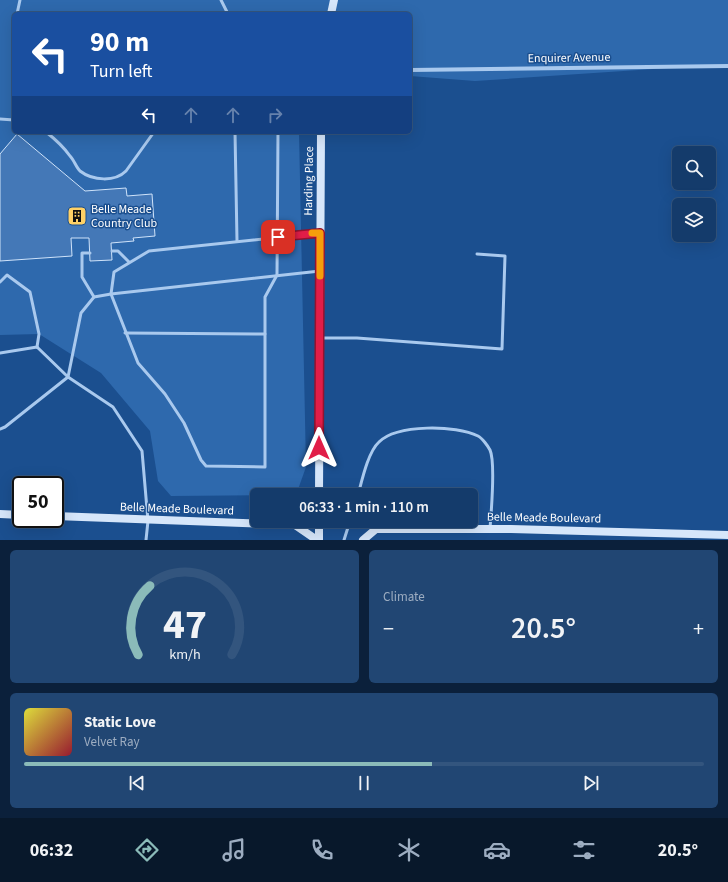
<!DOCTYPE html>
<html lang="en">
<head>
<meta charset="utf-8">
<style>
  body { margin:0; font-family:"Source Sans 3",sans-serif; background:#214673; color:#f1f3f6; height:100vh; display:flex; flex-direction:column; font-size:15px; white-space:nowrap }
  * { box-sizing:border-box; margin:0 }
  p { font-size:13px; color:#9dadc1 }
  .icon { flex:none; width:22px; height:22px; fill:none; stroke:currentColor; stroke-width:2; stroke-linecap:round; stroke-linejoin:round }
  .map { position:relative; height:540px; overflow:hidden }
  .details { display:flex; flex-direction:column; gap:10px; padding:10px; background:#0b203b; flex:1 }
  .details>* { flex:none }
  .hud { position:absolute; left:12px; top:12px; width:400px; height:122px; border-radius:6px; box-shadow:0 4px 16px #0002,0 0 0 1px #33557e; background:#1a4fa0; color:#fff; overflow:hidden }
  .buttons { position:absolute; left:672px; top:146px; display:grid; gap:8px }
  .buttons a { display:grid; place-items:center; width:44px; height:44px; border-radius:6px; background:#143b6b; box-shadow:0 4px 16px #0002,0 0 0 1px #33557e; font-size:20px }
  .speed { position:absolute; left:12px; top:476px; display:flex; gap:8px; font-size:20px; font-weight:700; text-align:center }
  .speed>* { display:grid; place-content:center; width:52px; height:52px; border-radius:50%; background:#143b6b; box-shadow:0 4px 16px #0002,0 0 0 1px #33557e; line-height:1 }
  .speed .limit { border:2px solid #111; border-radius:6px; background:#fff; color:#111 }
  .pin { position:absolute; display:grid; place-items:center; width:34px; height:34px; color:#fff; margin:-17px; border-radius:8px; box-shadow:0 2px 6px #0006 }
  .me { position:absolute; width:44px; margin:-22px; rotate:0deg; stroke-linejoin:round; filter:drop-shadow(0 0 3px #0008) }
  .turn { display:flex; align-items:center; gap:14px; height:84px; padding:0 12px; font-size:18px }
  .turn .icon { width:52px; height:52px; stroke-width:2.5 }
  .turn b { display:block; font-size:28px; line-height:34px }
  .lanes { display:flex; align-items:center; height:38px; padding:0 12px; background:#0003; justify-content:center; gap:20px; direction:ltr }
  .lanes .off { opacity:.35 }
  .big { font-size:30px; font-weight:600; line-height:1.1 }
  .details .tile { flex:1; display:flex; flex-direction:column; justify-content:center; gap:6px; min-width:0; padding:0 14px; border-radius:6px; background:#214673 }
  .details .dial { align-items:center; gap:0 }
  .dial svg { height:104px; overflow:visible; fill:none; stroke:#33557e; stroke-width:7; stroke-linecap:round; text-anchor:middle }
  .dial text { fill:#f1f3f6; stroke:none }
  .song { display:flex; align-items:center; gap:12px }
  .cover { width:48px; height:48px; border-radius:6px; background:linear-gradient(135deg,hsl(60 70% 55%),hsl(350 70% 35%)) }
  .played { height:4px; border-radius:2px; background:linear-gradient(90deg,#8bbbb9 60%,#33557e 60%) }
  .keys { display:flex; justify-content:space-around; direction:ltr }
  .heat { display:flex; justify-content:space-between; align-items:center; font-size:22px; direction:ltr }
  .details .tiles { flex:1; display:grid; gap:10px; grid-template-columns:1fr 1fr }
  .tile:last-child { grid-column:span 2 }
  .trip { position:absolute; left:250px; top:488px; width:228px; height:40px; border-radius:6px; background:#143b6b; box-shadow:0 4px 16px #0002,0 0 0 1px #33557e; font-weight:600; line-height:40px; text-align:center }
  .tab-bar { display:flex; height:64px; justify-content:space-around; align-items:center; background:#08182b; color:#9dadc1 }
  .tab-bar .icon { width:28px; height:28px }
  .tab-bar .on { color:#8bbbb9 }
  .tab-bar b { font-size:18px; color:#f1f3f6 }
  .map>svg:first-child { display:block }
  .green { fill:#2e69ad }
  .building { fill:#4478b7; stroke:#cfe3fa }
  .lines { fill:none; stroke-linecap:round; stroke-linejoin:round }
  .lane { stroke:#a9c9ee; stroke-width:3 }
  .street { stroke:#a9c9ee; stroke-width:4 }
  .secondary { stroke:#d6e6fa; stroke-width:8 }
  .route-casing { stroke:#92132f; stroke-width:10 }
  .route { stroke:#e11d48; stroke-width:7 }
  .slow { stroke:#f59e0b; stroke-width:7 }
  .labels { text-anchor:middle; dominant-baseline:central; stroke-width:3; stroke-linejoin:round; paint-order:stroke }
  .street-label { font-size:12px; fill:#fff; stroke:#1b4f8f }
  .poi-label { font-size:12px; fill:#fff; stroke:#1b4f8f; text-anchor:start }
</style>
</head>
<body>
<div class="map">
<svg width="728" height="540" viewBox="0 0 728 540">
  <rect width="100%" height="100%" fill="#1b4f8f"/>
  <polygon class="green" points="0,0 728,0 728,64 475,81 410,76 410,14 14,14 14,132 299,132 306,467 296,495 171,496 158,481 150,431 101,373 39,334 0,335"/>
  <polygon class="building" points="17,134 85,191 126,188 127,196 152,194 155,236 133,238 134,241 111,243 112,260 90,261 89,238 71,238 72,256 0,261 0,154"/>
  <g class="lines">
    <g class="lane">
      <polyline points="221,0 228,14"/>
      <polyline points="17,14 20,0"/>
      <polyline points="0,119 14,120"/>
      <path d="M46,132C55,139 63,146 70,156C74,160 76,167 80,171C93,181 115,182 126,171L154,132"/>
      <polyline points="235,132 237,241"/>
      <polyline points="278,132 277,275 265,297 265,467 206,466 201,460 184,423 165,394 138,363 111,294 114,272 149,251 320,233"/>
      <polyline points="112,251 118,251 129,262"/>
      <polyline points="90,253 82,253 82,277 94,297"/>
      <polyline points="0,282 7,275 30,292 39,334 37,347"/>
      <polyline points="125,333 265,334"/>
      <polyline points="321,338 357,338 502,349 505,256 477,254"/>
      <polyline points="0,353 37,347"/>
      <polyline points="0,429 5,427 68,377 37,347"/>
      <path d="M358,495C362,480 368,452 379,442C397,424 456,425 478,436C482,438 488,446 490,450C496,463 491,512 490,529"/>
      <polyline points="146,540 148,521 142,451 113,407 68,377 81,313 94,297 111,294 320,271"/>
      <polyline points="344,540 350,521"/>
    </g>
    <polyline class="street" points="410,70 728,66"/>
    <g class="secondary">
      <polyline points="331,14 334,0"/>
      <polyline points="319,495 321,132"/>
      <polyline points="0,514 21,515"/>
      <polyline points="55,516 295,525 317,540"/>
      <polyline points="319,540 319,521"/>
      <polyline points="363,540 376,529 511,529 728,535"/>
    </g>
  </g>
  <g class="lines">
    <g class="route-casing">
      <polyline id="route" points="278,237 320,233 319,448"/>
    </g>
    <use href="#route" class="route"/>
    <polyline class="slow" points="312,233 320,233 320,276"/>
  </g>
  <defs>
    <g id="building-square" transform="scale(1)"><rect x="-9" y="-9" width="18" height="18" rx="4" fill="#ffd166" stroke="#1b4f8f"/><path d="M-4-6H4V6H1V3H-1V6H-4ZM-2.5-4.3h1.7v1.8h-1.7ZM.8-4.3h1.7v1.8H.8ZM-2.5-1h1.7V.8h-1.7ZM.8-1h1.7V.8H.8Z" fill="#111"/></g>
  </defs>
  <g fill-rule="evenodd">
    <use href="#building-square" x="77" y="216"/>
  </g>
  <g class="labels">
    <g class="street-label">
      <text transform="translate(569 58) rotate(-1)">Enquirer Avenue</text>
      <text transform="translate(309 181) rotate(-89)">Harding Place</text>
      <text transform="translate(177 509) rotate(2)">Belle Meade Boulevard</text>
      <text transform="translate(544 518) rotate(1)">Belle Meade Boulevard</text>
    </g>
    <g class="poi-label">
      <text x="91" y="209">Belle Meade<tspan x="91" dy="14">Country Club</tspan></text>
    </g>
  </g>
</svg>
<div class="buttons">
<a><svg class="icon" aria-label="search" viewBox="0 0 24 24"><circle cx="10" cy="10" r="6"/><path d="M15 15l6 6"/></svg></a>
<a><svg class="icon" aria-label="layers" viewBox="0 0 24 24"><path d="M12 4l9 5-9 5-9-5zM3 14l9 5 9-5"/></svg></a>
</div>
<div class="speed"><div class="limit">50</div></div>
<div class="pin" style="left:278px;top:237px;background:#d93025"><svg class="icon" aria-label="arrive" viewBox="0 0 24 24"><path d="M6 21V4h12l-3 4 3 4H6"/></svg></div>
<svg class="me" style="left:319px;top:448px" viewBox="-20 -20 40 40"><path d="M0-17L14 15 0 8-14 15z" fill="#e11d48" stroke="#fff" stroke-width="4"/></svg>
<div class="trip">06:33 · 1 min · 110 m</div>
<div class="hud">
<div class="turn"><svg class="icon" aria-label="left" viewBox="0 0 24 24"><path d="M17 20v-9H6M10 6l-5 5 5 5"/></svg><div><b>90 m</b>Turn left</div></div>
<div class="lanes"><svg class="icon" aria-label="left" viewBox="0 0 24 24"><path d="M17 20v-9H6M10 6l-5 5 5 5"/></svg><svg class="icon off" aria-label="ahead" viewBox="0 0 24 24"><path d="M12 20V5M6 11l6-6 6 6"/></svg><svg class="icon off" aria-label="ahead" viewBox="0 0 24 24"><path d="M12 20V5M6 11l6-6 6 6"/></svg><svg class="icon off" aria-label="right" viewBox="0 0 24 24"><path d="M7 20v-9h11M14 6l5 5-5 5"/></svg></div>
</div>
</div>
<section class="details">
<div class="tiles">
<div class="tile dial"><svg viewBox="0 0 100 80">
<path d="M14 69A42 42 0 1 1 86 69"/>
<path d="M14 69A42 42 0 0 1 23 16" stroke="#8bbbb9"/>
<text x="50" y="56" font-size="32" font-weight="700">47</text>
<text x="50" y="72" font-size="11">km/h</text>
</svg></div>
<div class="tile"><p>Climate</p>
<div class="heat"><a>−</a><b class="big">20.5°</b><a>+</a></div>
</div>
<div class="tile">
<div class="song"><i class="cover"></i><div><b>Static Love</b><p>Velvet Ray</p></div></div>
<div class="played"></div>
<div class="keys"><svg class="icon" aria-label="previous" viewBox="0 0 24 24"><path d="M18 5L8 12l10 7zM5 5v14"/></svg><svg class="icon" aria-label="pause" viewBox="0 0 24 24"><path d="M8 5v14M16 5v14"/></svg><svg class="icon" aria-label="next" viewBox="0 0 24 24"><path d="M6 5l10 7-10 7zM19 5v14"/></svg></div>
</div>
</div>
</section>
<nav class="tab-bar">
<b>06:32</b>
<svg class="icon on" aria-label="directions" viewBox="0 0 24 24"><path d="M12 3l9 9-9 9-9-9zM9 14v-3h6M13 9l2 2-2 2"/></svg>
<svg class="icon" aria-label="music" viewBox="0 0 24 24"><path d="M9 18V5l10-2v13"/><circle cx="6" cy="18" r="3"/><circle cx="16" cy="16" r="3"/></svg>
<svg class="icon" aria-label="phone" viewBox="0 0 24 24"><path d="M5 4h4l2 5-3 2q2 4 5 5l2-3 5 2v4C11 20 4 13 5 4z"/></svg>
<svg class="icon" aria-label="climate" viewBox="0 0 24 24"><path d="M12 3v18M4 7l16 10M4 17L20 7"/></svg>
<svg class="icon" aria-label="car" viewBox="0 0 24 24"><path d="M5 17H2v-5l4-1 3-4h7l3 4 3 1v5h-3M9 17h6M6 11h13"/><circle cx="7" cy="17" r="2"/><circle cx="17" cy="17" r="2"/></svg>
<svg class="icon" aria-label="filters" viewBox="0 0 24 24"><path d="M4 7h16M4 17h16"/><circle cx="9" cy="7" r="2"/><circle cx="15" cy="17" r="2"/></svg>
<b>20.5°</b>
</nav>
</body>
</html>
